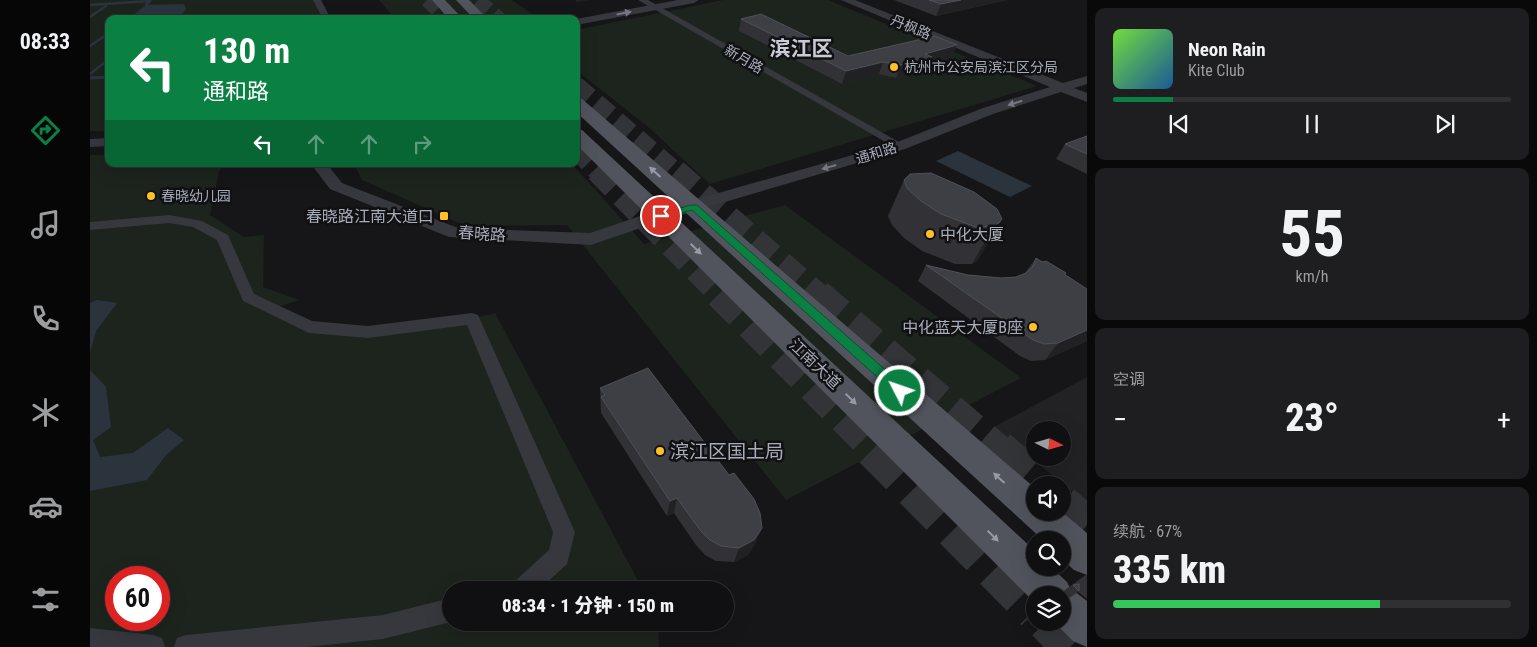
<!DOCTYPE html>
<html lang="zh">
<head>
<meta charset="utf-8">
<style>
  body { margin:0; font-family:"Roboto Condensed","Noto Sans SC",sans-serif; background:#1e1e20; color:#f1f3f6; height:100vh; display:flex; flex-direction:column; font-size:19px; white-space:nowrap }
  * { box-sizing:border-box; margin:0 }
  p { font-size:16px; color:#9c9d9f }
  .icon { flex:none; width:28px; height:28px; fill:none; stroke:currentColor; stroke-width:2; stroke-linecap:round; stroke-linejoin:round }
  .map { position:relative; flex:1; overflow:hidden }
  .details { display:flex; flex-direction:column; gap:8px; padding:8px; background:#09090a; width:450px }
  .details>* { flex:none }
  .banner { position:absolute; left:15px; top:15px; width:475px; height:152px; border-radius:10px; box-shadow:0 5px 20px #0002,0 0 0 1px #303032; background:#0b8043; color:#fff; overflow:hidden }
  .needle { width:32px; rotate:95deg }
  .fabs { position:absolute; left:936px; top:421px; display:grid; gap:10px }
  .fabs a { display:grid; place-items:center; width:45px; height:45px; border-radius:50%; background:#101012; box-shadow:0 5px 20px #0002,0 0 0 1px #303032; font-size:25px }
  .speed { position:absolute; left:15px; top:566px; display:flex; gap:10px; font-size:25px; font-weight:700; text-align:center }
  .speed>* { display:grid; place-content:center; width:65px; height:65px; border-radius:50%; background:#101012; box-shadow:0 5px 20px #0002,0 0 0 1px #303032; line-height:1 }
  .speed .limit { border:8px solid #d22; background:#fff; color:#111 }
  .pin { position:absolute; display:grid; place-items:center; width:42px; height:42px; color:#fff; margin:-21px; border:2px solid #fff; border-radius:50%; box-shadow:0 1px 5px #0007 }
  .me { position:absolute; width:55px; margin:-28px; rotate:311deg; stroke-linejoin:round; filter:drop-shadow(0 0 4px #0008) }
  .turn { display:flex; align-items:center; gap:18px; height:105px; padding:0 15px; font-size:22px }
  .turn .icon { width:65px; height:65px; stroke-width:2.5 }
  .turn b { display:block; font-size:35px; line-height:42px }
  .lanes { display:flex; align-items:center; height:48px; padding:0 15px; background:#0003; justify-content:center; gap:25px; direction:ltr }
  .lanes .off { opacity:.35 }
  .big { font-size:38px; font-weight:800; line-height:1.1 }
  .details .tile { flex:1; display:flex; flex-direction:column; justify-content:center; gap:8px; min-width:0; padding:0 18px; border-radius:10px; background:#1e1e20 }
  .details .dial { align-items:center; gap:0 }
  .dial b { font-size:65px; line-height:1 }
  .song { display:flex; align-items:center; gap:15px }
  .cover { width:60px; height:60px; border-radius:8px; background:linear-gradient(135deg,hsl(100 70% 55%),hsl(210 70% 35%)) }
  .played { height:5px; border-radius:2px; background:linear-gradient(90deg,#0b8043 15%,#303032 15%) }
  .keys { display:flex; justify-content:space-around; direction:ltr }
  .heat { display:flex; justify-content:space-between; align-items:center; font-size:28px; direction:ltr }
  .charge { height:8px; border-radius:4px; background:linear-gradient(90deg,#34c759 67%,#303032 0) }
  .trip { position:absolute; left:352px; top:581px; width:292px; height:50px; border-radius:25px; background:#101012; box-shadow:0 5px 20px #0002,0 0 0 1px #303032; font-weight:800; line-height:50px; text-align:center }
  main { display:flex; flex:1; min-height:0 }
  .dock { display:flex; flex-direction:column; width:90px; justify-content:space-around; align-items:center; background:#060607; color:#9c9d9f }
  .dock .icon { width:35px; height:35px }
  .dock .on { color:#0b8043 }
  .dock b { font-size:22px; color:#f1f3f6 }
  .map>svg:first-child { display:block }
  .built { fill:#222225; fill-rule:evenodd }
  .green { fill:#1c241d; fill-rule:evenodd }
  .water { fill:#2b343d }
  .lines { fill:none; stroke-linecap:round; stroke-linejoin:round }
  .stream-far1 { stroke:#2b343d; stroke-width:2.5 }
  .stream { stroke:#2b343d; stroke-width:3 }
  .trunk-tunnel-far4 { stroke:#333438; stroke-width:14; stroke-dasharray:14 7; stroke-linecap:butt }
  .trunk-tunnel-far3 { stroke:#333438; stroke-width:18; stroke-dasharray:18 9; stroke-linecap:butt }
  .trunk-tunnel-far2 { stroke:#333438; stroke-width:23; stroke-dasharray:23 12; stroke-linecap:butt }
  .trunk-tunnel-far1 { stroke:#333438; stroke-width:29; stroke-dasharray:29 15; stroke-linecap:butt }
  .trunk-tunnel { stroke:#333438; stroke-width:38; stroke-dasharray:38 19; stroke-linecap:butt }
  .minor { fill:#37373e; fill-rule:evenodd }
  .tertiary { fill:#37373e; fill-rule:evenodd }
  .primary { fill:#52545d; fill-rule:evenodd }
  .wall { fill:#323236 }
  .shaded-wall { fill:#212124 }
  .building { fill:#3e3f44; stroke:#4f5056 }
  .oneway { fill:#757782 }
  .oneway2 { fill:#969aa7 }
  .route { fill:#0b8043; stroke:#07532c }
  .poi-dot { fill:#ffc127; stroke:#111113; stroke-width:2 }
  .labels { text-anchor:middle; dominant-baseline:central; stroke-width:5; stroke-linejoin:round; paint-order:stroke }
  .far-street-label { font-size:14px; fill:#a7acb9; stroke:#111113 }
  .far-poi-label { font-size:14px; fill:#a7acb9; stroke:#111113; text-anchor:start }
  .poi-label { font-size:16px; fill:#a7acb9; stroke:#111113; text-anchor:end }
  .street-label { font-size:16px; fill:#a7acb9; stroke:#111113 }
  .near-poi-label { font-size:19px; fill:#a7acb9; stroke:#111113; text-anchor:start }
  .far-town-label { font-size:21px; font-weight:bold; fill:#c8cbd5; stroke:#111113 }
</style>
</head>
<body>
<main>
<nav class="dock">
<b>08:33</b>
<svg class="icon on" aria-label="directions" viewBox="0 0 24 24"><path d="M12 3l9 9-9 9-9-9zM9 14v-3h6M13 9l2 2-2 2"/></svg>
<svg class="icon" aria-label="music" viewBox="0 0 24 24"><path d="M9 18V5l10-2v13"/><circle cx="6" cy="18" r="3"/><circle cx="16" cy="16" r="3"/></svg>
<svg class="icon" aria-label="phone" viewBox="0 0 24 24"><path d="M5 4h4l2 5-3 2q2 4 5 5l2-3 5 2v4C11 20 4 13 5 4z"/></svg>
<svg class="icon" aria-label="climate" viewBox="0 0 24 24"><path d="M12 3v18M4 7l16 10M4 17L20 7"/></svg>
<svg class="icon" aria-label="car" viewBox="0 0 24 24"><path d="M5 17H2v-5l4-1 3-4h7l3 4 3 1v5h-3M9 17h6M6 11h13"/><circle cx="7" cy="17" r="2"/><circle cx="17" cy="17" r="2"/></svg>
<svg class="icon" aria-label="filters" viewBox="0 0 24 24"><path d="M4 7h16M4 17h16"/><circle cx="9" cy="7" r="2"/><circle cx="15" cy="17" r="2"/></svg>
</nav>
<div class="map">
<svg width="997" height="647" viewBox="0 0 997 647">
  <rect width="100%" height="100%" fill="#161618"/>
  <path class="built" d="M997,377V504L904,427ZM945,430H972V458H945Z"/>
  <g class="green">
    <polygon points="0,0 224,0 233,19 19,19 19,131 0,131"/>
    <polygon points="289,0 422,0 449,19 305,19"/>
    <polygon points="633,0 738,0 947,86 620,184 557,126 486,70 486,30"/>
    <path d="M0,155H19V164H134L129,172L120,215L154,237L174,235L173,287L209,300L182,309C194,315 208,325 221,327C273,336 353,327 405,313L553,590H361V622L568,623L569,647H14L0,640ZM26,578H69V620H26Z"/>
    <polygon points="264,164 482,164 554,244 695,205 931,378 696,500 477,225 376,226 272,180"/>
  </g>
  <g class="water">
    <polygon points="94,4 96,9 90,17 92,19 38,19 56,5"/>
    <polygon points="868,151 942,186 920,197 846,161"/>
    <polygon points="7,300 27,303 6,331 0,352 0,303"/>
    <polygon points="0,370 16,387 21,427 3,440 10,457 43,453 78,428 94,440 76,455 57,480 0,491"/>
  </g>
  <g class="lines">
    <g class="stream-far1">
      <polyline points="0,5 60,1 56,5"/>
      <polyline points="0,17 16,6"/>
      <polyline points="0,46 19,33"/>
      <polyline points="0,74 19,59"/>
    </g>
    <polyline class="stream" points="0,78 19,77"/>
    <g class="trunk-tunnel-far4">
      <polyline points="337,0 356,19"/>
      <polyline points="388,0 410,19"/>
    </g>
    <g class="trunk-tunnel-far3">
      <polyline points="486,85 588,173"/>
      <polyline points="486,150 508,173"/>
    </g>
    <g class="trunk-tunnel-far2">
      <polyline points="507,171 630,295"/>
      <polyline points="586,171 729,295"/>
    </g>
    <g class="trunk-tunnel-far1">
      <polyline points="629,294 784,450"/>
      <polyline points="728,294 910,450"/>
    </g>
    <g class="trunk-tunnel">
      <polyline points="783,449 945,612"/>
      <polyline points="908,449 950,485"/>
      <polyline points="972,504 997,525"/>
      <polyline points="956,622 980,647"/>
    </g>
    <g class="minor">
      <polygon points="223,0 231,0 241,19 233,19"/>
      <polygon points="548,0 558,0 816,146 814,148 806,148"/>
      <polygon points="79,215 112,221 138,235 164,294 222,321 278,326 382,313 388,315 485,532 477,564 449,590 420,590 424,582 459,550 463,532 377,325 278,338 219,333 153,301 127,240 103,227 79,223 0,230 0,222"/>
      <polygon points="361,598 361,622 293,639 217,647 84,647 87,638 96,635 293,615"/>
      <polygon points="0,628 63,635 72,638 75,647 0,647"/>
    </g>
    <g class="tertiary">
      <polygon points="588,0 609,0 604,3 486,25 486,19"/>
      <polygon points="751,0 765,0 973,83 997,76 997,84 984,88 997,93 997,102 971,92 903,114 815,149 577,219 501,245 359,237 240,189 221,164 237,164 252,183 368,228 500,233 565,211 805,143 893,108 960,87"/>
      <polygon points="19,138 19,146 0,147 0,139"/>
    </g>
    <g class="primary">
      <polygon points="342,0 355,0 373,19 359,19"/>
      <polygon points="366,0 379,0 398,19 384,19"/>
      <polygon points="486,98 492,99 945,488 945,512 972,512 997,533 997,575 984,570 972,559 972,540 953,540 486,112"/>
      <polygon points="486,129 492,130 945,551 945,568 962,568 977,582 980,588 997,601 997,647 983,641 964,622 972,622 972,595 945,595 945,603 486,144"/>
    </g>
  </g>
  <g class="wall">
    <polygon points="804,0 917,0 846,16"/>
    <polygon points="651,19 758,56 867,45 861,57 840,64 837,70 806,78 789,74 752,84 649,31"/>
    <polygon points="997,136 997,174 966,159 975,144"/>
    <polygon points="814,180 912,219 887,261 882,264 865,264 832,251 814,238 802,225 798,216"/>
    <polygon points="946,258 975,275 997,341 955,360 941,361 930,356 828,281 836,265 878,275 911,278 926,277 935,273"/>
    <polygon points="510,388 666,542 658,555 644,562 626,561 615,555 606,545 584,513 577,516 511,413"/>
    <polygon points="997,574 997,599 988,592 972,603 972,595 968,595"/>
  </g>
  <g class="shaded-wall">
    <polygon points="486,0 500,0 486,2"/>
    <polygon points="871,0 917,0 846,16 851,4"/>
    <polygon points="867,45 861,57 840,64 837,70 806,78 811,65 835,54"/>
    <polygon points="793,62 789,74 752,84 756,71"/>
    <polygon points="912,219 887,261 882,264 904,226"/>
    <polygon points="997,330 997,341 955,360 968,343"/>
    <polygon points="587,498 584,513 577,516 580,501"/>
    <polygon points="672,528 666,542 658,555 644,562 649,548"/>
  </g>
  <g class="building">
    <polygon points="839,0 871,0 851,4"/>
    <polygon points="671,14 758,56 845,36 867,45 835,54 842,57 811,65 793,62 756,71 651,19"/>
    <polygon points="997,136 997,154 975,144"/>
    <polygon points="841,173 884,192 907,209 912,219 909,223 904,226 886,227 851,214 831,201 817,188 814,180 820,174"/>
    <polygon points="946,258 952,262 956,261 976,273 974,274 997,289 997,330 968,343 954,344 943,340 836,265 878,275 911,278 926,277 936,273 943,266"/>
    <polygon points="558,368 639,475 644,473 664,499 670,513 672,528 664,540 649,548 631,546 620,540 610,530 587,498 580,501 511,397 515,395 510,388"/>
    <polygon points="989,584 989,591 983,585"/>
  </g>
  <defs><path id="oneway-solid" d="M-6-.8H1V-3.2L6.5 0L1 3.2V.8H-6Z" transform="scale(1.25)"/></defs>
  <g class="oneway">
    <use href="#oneway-solid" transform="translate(534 13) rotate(-11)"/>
    <use href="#oneway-solid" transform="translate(925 103) rotate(163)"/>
    <use href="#oneway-solid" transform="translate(739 167) rotate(164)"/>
  </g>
  <g class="oneway2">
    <use href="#oneway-solid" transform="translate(565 172) rotate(-138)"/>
    <use href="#oneway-solid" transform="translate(606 249) rotate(44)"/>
    <use href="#oneway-solid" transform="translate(761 399) rotate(44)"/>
    <use href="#oneway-solid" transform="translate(909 478) rotate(-138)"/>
    <use href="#oneway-solid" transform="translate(903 536) rotate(44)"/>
  </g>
  <polygon class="route" points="600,205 607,205 815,387 817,391 815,394 806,394 602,210 571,218 566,216"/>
  <g class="poi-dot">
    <circle cx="804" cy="67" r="5"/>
    <circle cx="61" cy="196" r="5"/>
    <rect x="349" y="211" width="10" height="10" rx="2.5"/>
    <circle cx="840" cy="234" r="5"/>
    <circle cx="943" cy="327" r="5"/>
    <circle cx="570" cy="451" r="5"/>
  </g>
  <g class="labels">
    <g class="far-street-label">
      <text transform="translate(821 27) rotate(22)">丹枫路</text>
      <text transform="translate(654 59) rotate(30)">新月路</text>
      <text transform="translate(786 153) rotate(-17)">通和路</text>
    </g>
    <g class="far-poi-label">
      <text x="814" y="67">杭州市公安局滨江区分局</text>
      <text x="71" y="196">春晓幼儿园</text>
    </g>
    <g class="poi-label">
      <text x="344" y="216">春晓路江南大道口</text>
      <text x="850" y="234" text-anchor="start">中化大厦</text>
      <text x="933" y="327">中化蓝天大厦B座</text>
    </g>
    <g class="street-label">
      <text transform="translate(392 234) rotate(4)">春晓路</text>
      <text transform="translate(725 364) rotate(44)">江南大道</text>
    </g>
    <g class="near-poi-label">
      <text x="580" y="451">滨江区国土局</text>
    </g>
    <g class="far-town-label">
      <text x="711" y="49">滨江区</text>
    </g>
  </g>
</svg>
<div class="fabs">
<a><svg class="needle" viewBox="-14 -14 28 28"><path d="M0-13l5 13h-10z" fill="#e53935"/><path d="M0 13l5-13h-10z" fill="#9c9d9f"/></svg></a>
<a><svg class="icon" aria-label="sound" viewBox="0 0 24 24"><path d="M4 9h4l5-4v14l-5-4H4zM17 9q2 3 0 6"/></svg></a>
<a><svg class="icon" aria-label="search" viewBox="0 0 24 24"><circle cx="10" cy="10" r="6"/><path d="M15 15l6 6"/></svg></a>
<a><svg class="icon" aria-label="layers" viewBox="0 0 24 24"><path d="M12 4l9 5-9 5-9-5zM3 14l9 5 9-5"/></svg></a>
</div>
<div class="speed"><div class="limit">60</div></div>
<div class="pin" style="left:571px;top:216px;background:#d93025"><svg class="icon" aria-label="arrive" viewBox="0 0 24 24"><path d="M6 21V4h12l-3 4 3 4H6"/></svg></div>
<svg class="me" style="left:810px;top:391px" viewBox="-20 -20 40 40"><circle r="17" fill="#0b8043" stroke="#fff" stroke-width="3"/><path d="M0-11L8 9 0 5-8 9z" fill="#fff"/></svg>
<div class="trip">08:34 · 1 分钟 · 150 m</div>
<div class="banner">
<div class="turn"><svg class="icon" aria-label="left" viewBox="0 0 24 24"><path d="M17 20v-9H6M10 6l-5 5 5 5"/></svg><div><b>130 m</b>通和路</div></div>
<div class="lanes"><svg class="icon" aria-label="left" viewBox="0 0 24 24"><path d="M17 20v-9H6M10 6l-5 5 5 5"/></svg><svg class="icon off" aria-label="ahead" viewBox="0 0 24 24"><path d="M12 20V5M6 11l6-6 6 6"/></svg><svg class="icon off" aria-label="ahead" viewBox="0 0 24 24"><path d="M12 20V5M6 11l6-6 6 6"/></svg><svg class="icon off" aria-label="right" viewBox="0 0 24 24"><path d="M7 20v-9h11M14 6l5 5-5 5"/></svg></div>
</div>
</div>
<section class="details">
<div class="tile">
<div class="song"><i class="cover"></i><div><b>Neon Rain</b><p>Kite Club</p></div></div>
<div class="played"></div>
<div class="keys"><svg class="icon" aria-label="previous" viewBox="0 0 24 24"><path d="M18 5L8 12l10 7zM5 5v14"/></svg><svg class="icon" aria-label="pause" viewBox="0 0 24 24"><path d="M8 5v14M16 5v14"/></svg><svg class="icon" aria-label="next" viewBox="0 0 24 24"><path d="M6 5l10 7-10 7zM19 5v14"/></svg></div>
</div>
<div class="tile dial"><b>55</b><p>km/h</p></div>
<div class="tile"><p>空调</p>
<div class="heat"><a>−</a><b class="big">23°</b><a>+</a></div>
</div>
<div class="tile"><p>续航 · 67%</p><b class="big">335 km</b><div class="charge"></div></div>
</section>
</main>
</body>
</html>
